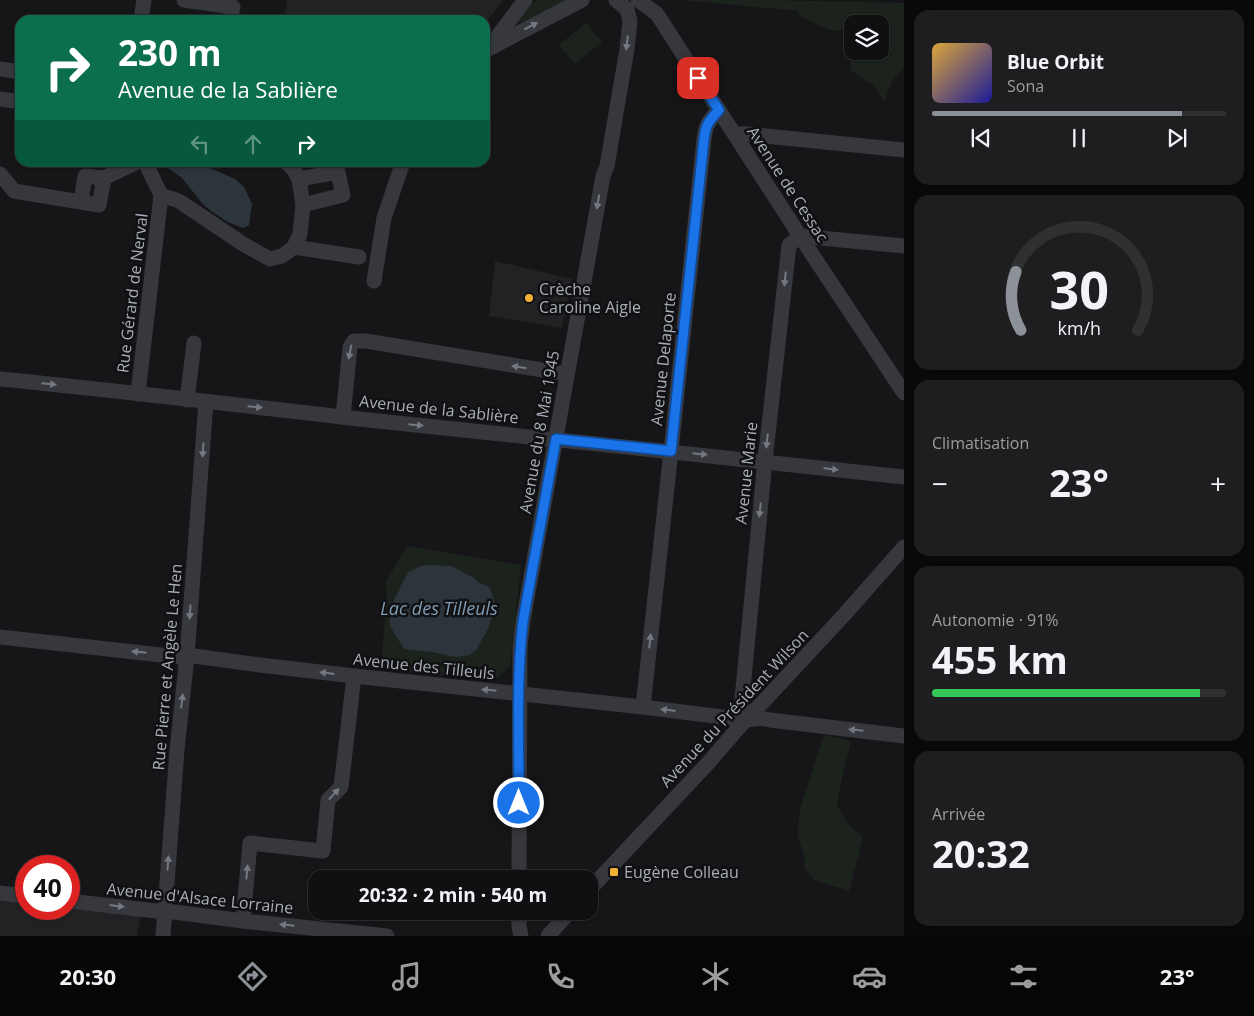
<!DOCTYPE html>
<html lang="fr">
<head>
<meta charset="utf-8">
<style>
  body { margin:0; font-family:"Open Sans",sans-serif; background:#1e1e20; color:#f1f3f6; height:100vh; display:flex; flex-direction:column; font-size:19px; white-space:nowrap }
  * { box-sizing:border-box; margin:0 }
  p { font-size:16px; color:#9c9d9f }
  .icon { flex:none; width:28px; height:28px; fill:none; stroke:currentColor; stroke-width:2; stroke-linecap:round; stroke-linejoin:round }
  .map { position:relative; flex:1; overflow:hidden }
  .details { display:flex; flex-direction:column; gap:10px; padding:10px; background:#09090a; width:350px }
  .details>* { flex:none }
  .hud { position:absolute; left:15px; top:15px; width:475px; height:152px; border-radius:15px; box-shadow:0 1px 4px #0004,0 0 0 1px #303032; background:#0b6e4f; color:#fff; overflow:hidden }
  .fabs { position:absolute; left:844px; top:15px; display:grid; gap:10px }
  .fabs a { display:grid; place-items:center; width:45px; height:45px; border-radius:10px; background:#101012; box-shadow:0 1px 4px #0004,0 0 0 1px #303032; font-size:25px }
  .speed { position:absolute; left:15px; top:855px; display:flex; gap:10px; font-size:25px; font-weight:700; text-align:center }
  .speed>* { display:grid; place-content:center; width:65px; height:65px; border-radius:50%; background:#101012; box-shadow:0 1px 4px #0004,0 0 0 1px #303032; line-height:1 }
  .speed .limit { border:8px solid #d22; background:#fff; color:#111 }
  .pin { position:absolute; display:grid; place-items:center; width:42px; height:42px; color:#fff; margin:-21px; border-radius:10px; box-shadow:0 2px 8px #0006 }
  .me { position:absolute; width:55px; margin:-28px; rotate:0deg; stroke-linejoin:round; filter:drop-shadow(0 0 4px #0008) }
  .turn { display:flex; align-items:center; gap:18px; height:105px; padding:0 20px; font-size:22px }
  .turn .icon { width:65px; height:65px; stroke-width:2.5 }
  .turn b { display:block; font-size:35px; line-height:42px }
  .lanes { display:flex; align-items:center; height:48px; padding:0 20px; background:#0003; justify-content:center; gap:25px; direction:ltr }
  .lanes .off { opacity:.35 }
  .big { font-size:38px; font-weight:700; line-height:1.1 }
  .details .card { flex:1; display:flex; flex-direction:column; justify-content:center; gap:8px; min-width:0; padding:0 18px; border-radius:15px; background:#1e1e20 }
  .details .dial { align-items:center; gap:0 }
  .dial svg { height:130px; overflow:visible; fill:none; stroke:#303032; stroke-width:7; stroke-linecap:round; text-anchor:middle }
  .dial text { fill:#f1f3f6; stroke:none }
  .song { display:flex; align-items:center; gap:15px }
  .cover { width:60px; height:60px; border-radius:8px; background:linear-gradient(135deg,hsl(40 70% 55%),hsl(240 70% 35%)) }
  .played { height:5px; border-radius:2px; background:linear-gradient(90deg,#8c9099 85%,#303032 85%) }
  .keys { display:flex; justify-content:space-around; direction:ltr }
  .heat { display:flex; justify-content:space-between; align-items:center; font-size:28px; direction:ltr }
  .charge { height:8px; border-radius:4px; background:linear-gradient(90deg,#34c759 91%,#303032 0) }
  .trip { position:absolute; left:308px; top:870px; width:290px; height:50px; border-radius:15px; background:#101012; box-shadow:0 1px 4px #0004,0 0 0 1px #303032; font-weight:700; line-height:50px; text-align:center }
  .tabs { display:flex; height:80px; justify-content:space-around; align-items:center; background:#060607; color:#9c9d9f }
  .tabs .icon { width:35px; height:35px }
  .tabs .selected { color:#8c9099 }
  .tabs b { font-size:22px; color:#f1f3f6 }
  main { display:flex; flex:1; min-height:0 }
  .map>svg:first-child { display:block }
  .built { fill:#222225 }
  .green { fill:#1c231d; fill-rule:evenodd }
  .water { fill:#2c353c }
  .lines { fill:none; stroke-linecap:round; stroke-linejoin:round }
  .minor { stroke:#37383d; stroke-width:15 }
  .oneway { fill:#757881 }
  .route-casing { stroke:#114b97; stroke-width:12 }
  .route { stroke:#1a73e8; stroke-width:9 }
  .poi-dot { fill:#f2b134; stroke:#111113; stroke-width:2 }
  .labels { text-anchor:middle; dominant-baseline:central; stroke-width:5; stroke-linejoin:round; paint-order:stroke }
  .street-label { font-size:16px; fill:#a8adb8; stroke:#111113 }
  .poi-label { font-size:16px; fill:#a8adb8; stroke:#111113; text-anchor:start }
  .water-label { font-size:18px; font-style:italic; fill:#7f9bb3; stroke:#111113 }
</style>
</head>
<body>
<main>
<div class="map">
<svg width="904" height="936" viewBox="0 0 904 936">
  <rect width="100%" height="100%" fill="#161618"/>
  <g class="built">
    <polygon points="287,0 502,0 502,2 485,23 485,20 284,20"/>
    <polygon points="495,261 572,279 562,328 489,316"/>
    <polygon points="0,899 26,902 26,909 69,909 69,907 141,915 137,936 0,936"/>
  </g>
  <g class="green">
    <polygon points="536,0 571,0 521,23 517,21"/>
    <path d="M684,0H767L904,3V67L892,81L884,102L874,86L850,70L852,30H829L800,16L798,11ZM852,24H880V51H852Z"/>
    <polygon points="586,23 602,42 575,64 559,45"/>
    <polygon points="407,546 521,565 510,667 494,680 388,669 382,656 387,591 385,583"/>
    <polygon points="824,735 851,741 840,787 837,804 847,823 863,837 849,891 814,880 804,867 805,858 797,834 801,806"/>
  </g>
  <g class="water">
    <polygon points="160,163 201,163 208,167 235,179 244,187 252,204 249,225 244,228 240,227 226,221 210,210 203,204 181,177"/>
    <polygon points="432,565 451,566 455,568 474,578 479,583 489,587 491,591 496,606 493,614 488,629 476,650 469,655 458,657 446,655 432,652 404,649 390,626 390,614 393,602 408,572 421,566"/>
  </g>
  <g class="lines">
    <g class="minor">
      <polyline points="184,0 233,7 230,20"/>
      <polyline points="638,0 657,14 800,236 904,393"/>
      <polyline points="141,20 144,0"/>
      <polyline points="491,45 525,0"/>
      <polyline points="488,49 582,0"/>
      <polyline points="0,69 20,72"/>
      <polyline points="0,99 20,102"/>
      <polyline points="735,134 746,134 904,150"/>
      <polyline points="145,162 161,195 179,201 243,244 270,259 282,256 294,247 359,257"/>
      <polyline points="286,162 294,170 299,179 303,205 300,234 294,247"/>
      <polyline points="0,174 1,175 14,191 99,205 104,178 137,162"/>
      <polyline points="299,179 338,172 343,195 303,205"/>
      <polyline points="81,202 85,176 104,178"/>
      <polyline points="374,281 384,218 403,162"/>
      <path d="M0,379C123,391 245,406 368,420C547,439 725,457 904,477"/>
      <polyline points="138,394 161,195"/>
      <polyline points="187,400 194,343"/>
      <polyline points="343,417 350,347 354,341 366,341 567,374"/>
      <polyline points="0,637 179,657 194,656 260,665 354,676 643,707 746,720 761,718 770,720 904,736"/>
      <path d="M643,707L671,451L704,139C706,123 709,121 719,110"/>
      <polyline points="746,720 742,699 765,461 789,245 800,236 904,246"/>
      <polyline points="519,879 520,647 523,621 603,176 607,166 627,49 630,21 627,9 616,0"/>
      <polyline points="589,890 709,762 734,733 844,615 904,547"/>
      <polyline points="0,893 26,896"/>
      <polyline points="69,901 165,912 174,912 243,921 387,936"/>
      <polyline points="519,911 519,926 521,936"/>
      <polyline points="243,921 250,843 323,851 328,800 341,787 354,676"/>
      <polyline points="163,936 177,750 187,656 206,402"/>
      <polyline points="548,936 570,911"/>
    </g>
  </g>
  <defs><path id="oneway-solid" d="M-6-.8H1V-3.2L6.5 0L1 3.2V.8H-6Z" transform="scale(1.25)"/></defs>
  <g class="oneway">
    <use href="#oneway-solid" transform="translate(531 26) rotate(-27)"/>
    <use href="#oneway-solid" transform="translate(627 43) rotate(97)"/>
    <use href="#oneway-solid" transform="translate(598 202) rotate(100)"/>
    <use href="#oneway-solid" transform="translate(785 279) rotate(96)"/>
    <use href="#oneway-solid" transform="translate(350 352) rotate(101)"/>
    <use href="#oneway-solid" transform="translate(519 367) rotate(-171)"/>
    <use href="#oneway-solid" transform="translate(49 384) rotate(5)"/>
    <use href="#oneway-solid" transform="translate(255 407) rotate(6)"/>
    <use href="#oneway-solid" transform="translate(416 425) rotate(6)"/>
    <use href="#oneway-solid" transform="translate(767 441) rotate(96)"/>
    <use href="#oneway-solid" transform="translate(203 450) rotate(94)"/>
    <use href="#oneway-solid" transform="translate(700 454) rotate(6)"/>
    <use href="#oneway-solid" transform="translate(831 469) rotate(7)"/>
    <use href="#oneway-solid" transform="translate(760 510) rotate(96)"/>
    <use href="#oneway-solid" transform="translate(190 612) rotate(94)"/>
    <use href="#oneway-solid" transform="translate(650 641) rotate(-84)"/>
    <use href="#oneway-solid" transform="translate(139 652) rotate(-174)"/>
    <use href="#oneway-solid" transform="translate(327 673) rotate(-173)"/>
    <use href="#oneway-solid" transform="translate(489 690) rotate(-174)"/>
    <use href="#oneway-solid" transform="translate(182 701) rotate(-83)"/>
    <use href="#oneway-solid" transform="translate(668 710) rotate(-173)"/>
    <use href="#oneway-solid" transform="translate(856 730) rotate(-174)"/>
    <use href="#oneway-solid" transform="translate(334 794) rotate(-47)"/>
    <use href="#oneway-solid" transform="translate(168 863) rotate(-86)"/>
    <use href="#oneway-solid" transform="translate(247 872) rotate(-85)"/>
    <use href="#oneway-solid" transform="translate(117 906) rotate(7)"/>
    <use href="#oneway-solid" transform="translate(287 925) rotate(-174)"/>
  </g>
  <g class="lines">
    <g class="route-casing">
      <path id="route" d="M519,803C519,743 516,681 523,621L556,439L671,451L704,139C706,123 709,121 719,110L698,78"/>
    </g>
    <use href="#route" class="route"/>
  </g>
  <g class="poi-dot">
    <circle cx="529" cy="298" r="5"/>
    <rect x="609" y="867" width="10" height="10" rx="2.5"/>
  </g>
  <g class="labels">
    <g class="street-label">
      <text transform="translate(788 184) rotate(57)">Avenue de Cessac</text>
      <text transform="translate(132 293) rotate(-83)">Rue Gérard de Nerval</text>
      <text transform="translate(663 359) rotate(-84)">Avenue Delaporte</text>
      <text transform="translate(439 409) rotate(6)">Avenue de la Sablière</text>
      <text transform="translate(539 432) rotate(-80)">Avenue du 8 Mai 1945</text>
      <text transform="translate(746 473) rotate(-84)">Avenue Marie</text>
      <text transform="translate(424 666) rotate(6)">Avenue des Tilleuls</text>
      <text transform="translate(167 667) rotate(-85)">Rue Pierre et Angèle Le Hen</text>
      <text transform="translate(734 708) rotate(-47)">Avenue du Président Wilson</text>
      <text transform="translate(200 898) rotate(6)">Avenue d'Alsace Lorraine</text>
    </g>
    <g class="poi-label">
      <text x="539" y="289">Crèche<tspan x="539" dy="18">Caroline Aigle</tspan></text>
      <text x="624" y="872">Eugène Colleau</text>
    </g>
    <g class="water-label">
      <text x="439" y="608">Lac des Tilleuls</text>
    </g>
  </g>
</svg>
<div class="fabs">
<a><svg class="icon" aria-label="layers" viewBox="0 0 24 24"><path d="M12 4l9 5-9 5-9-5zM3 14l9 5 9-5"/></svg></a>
</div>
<div class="speed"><div class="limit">40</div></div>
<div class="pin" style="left:698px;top:78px;background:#d93025"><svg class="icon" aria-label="arrive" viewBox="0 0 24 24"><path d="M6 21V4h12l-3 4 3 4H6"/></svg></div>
<svg class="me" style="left:519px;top:803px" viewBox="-20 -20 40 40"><circle r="17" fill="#1a73e8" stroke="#fff" stroke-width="3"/><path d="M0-11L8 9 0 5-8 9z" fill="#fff"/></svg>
<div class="trip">20:32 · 2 min · 540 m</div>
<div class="hud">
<div class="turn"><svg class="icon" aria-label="right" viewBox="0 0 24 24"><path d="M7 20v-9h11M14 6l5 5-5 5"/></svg><div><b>230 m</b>Avenue de la Sablière</div></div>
<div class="lanes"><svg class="icon off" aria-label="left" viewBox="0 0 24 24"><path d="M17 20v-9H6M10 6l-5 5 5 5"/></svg><svg class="icon off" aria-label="ahead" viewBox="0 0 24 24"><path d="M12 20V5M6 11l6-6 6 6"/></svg><svg class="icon" aria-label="right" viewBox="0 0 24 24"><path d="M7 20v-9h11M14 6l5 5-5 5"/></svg></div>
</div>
</div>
<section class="details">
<div class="card">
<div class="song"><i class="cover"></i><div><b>Blue Orbit</b><p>Sona</p></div></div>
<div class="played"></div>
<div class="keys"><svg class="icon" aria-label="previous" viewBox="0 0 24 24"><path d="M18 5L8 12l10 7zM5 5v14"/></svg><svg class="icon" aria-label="pause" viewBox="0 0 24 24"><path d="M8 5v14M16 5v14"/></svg><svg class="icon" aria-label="next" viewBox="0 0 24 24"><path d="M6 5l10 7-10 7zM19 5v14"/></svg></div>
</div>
<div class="card dial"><svg viewBox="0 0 100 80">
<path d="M14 69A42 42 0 1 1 86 69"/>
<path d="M14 69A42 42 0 0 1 11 33" stroke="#8c9099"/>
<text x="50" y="56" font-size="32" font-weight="700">30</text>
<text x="50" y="72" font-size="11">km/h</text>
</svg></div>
<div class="card"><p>Climatisation</p>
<div class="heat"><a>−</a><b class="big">23°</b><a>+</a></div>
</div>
<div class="card"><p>Autonomie · 91%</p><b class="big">455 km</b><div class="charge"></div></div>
<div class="card"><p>Arrivée</p><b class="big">20:32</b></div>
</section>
</main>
<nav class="tabs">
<b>20:30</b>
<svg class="icon selected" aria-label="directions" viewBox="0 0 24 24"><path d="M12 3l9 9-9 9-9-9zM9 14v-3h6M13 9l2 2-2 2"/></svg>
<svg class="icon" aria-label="music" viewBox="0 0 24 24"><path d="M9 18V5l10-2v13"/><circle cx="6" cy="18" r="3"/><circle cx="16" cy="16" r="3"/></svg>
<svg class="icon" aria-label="phone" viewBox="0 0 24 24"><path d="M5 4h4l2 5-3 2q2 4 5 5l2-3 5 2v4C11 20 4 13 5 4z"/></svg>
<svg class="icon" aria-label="climate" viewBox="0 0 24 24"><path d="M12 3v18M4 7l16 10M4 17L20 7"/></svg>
<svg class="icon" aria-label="car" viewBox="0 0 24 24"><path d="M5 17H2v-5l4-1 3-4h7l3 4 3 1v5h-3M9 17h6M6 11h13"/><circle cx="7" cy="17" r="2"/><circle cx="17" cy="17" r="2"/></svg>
<svg class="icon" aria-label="filters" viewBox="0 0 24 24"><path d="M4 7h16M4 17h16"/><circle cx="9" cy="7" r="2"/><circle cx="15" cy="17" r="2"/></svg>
<b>23°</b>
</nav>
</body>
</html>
